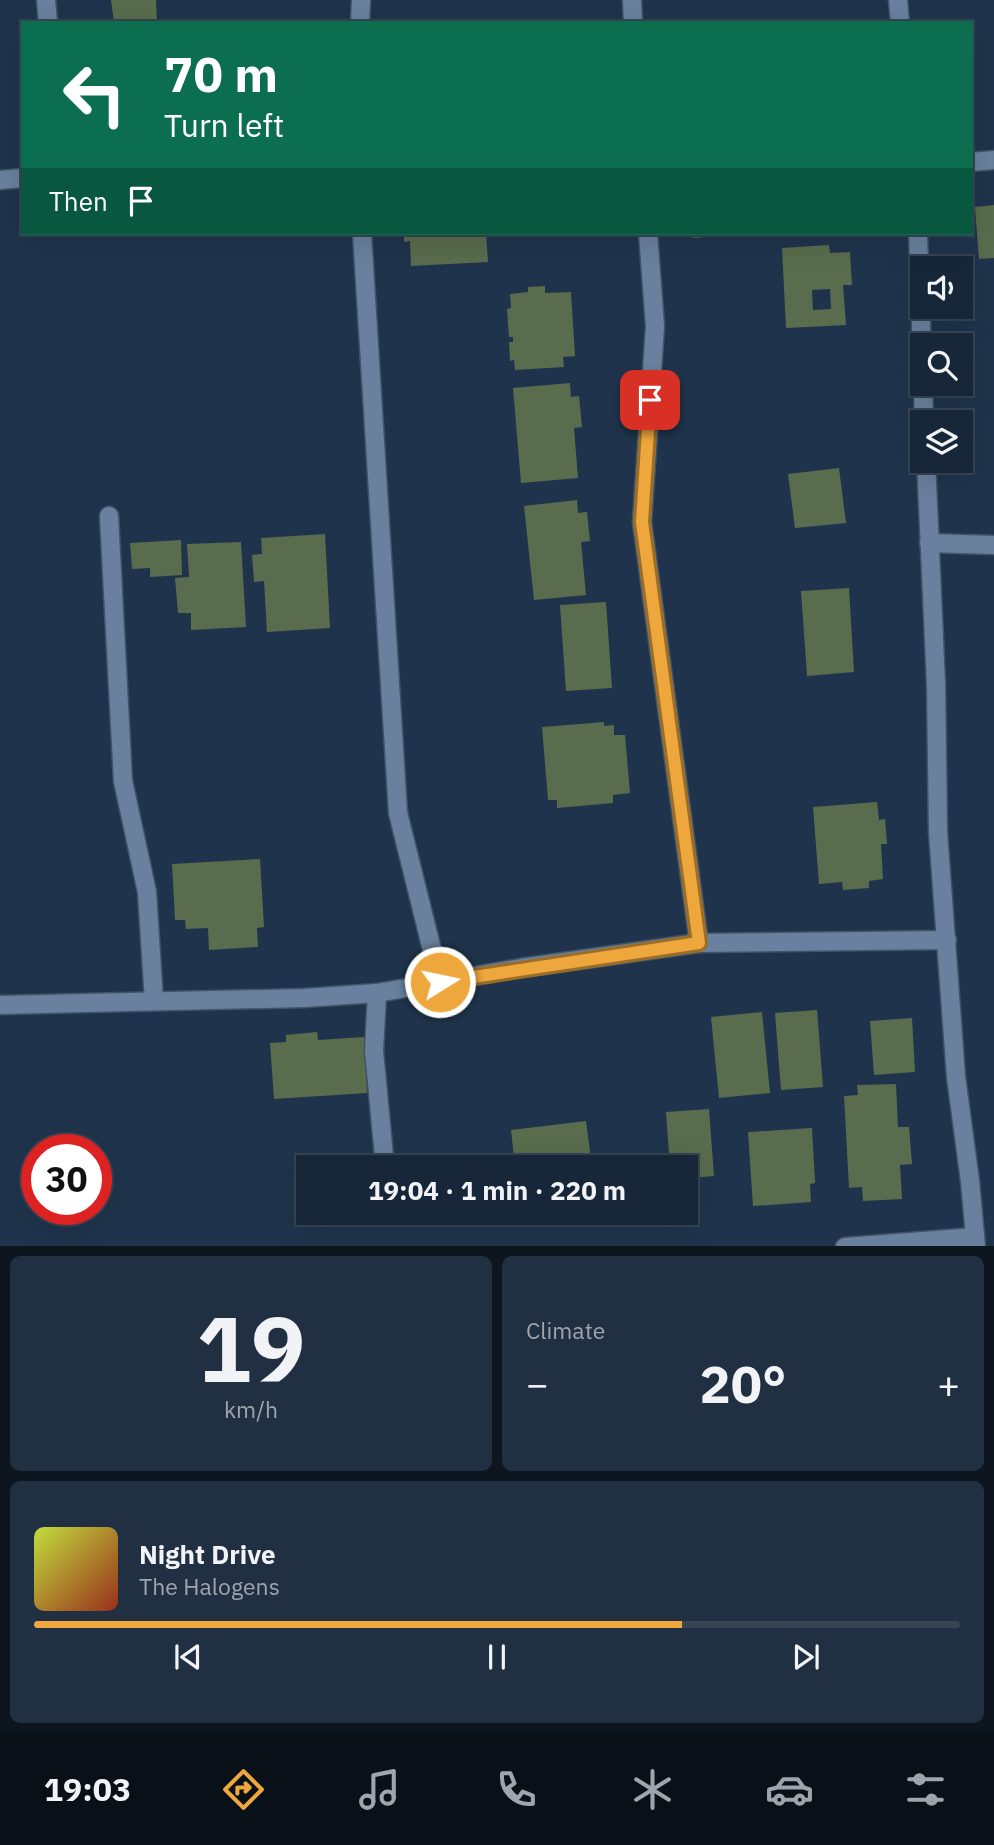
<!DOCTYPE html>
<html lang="en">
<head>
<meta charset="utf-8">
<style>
  body { margin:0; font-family:"IBM Plex Sans",sans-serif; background:#202f41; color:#f1f3f6; height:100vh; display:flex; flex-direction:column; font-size:26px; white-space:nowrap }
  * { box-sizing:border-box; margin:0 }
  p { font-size:23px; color:#9ea5ae }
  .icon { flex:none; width:38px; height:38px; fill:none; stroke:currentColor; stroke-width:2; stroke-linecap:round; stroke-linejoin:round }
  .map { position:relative; height:1246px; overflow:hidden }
  .details { display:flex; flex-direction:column; gap:10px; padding:10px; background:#0d151f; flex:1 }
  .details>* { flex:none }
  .top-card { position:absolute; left:21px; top:21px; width:952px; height:214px; border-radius:0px; box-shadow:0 7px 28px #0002,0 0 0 2px #364453; background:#0b6e4f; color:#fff; overflow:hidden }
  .tools { position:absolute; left:910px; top:256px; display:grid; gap:14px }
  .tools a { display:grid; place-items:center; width:63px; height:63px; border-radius:0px; background:#172739; box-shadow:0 7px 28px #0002,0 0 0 2px #364453; font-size:35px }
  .speed { position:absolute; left:21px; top:1134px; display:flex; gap:14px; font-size:35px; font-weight:700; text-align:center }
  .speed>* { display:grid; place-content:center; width:91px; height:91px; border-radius:50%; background:#172739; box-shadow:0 7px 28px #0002,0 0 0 2px #364453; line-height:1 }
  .speed .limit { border:10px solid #d22; background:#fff; color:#111 }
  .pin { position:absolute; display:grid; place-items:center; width:60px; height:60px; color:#fff; margin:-30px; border-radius:14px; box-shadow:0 4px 10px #0006 }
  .me { position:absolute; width:77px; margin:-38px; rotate:80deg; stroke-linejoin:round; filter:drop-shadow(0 0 5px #0008) }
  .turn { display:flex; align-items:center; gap:24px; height:147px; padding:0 28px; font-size:32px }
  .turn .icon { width:91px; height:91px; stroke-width:2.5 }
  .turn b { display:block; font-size:49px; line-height:60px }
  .then { display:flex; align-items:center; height:66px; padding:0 28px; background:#0003; gap:14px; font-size:26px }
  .big { font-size:52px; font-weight:800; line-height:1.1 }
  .details .tile { flex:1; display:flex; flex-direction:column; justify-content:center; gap:10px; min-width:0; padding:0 24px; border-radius:10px; background:#202f41 }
  .details .dial { align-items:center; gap:0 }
  .dial b { font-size:91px; line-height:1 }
  .song { display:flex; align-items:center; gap:21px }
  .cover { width:84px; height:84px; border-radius:10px; background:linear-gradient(135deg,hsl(70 70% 55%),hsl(10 70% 35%)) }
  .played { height:7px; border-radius:4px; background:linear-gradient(90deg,#eea73c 70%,#364453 70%) }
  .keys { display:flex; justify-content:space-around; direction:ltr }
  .heat { display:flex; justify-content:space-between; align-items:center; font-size:38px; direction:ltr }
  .details .tiles { flex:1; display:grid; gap:10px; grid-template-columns:1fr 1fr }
  .tile:last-child { grid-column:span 2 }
  .trip { position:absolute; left:296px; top:1155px; width:402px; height:70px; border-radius:0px; background:#172739; box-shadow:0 7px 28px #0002,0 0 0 2px #364453; font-weight:800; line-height:70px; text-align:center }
  .tabs { display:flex; height:112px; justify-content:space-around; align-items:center; background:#091017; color:#9ea5ae }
  .tabs .icon { width:49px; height:49px }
  .tabs .selected { color:#eea73c }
  .tabs b { font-size:32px; color:#f1f3f6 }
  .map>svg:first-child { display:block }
  .building { fill:#596c4d; fill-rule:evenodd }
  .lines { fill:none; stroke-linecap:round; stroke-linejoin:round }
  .minor-casing { stroke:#415367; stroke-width:21 }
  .minor { stroke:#69819e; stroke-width:18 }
  .route-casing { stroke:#9b6d27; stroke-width:18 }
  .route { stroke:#eea73c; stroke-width:12 }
</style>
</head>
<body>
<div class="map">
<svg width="994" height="1247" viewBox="0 0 994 1247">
  <rect width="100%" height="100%" fill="#1f344c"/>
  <g class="building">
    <polygon points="111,0 156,0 157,23 114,23"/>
    <polygon points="994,205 994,258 979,259 975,207"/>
    <polygon points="404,233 486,233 488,262 411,266 410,241 404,242"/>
    <polygon points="692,233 730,233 730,235 693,238"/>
    <path d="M829,245L830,253L850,252L852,285H843L846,325L786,328L782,248ZM830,289L831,309L813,310L812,290Z"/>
    <polygon points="545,286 545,293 571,292 575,356 563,357 564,367 515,370 514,360 510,361 509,342 513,342 513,337 509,337 507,309 511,308 510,294 528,292 528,287"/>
    <polygon points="570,383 571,397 579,396 582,427 574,428 578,478 521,483 513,388"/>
    <polygon points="839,468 846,523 795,528 788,474"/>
    <polygon points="577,500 578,513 587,512 590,541 581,542 586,595 534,600 524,506"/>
    <polygon points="325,534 330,628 267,632 264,581 254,582 252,555 262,554 261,538"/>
    <polygon points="181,540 182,575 150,577 150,568 132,569 130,543"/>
    <polygon points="241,542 246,627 191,630 191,613 178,613 175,578 189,577 187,544"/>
    <polygon points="849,588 854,672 807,676 801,591"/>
    <polygon points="606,602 612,688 566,691 560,605"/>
    <polygon points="604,722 604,726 614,725 614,735 625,735 630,793 613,795 613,803 557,808 557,800 548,800 542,727"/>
    <polygon points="877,802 879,820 885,819 887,844 881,844 883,879 869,881 869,888 843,890 842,882 819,884 813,807"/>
    <polygon points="260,859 264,927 257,928 258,947 209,950 208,928 186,929 185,920 175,920 172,864"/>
    <polygon points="817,1010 823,1087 781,1090 775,1013"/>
    <polygon points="762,1012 770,1093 719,1098 711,1017"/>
    <polygon points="912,1018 915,1072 874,1075 870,1021"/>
    <polygon points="317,1032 318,1040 364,1037 367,1093 274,1099 270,1043 286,1042 286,1035"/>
    <polygon points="896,1084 898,1127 909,1127 912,1164 900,1165 902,1199 863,1201 862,1187 849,1188 844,1096 858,1095 857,1085"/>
    <polygon points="709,1109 714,1176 691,1178 691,1185 686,1185 686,1167 670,1167 666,1112"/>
    <polygon points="586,1121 592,1167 515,1167 511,1130"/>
    <polygon points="812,1128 815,1183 810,1184 811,1202 753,1206 748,1132"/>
  </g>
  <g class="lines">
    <g class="minor-casing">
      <g id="minor">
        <polyline points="46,0 48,23"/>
        <polyline points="632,0 633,23"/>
        <polyline points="898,0 900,23"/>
        <polyline points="360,23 361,0"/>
        <polyline points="971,162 994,160"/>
        <polyline points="0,180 23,178"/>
        <polyline points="362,233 398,813 440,982"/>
        <polyline points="648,233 655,326 642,522 699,943"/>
        <polyline points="918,233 922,353"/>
        <polyline points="923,383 924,422"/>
        <polyline points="926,460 936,684 938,832 956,1077 970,1181 976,1247"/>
        <polyline points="109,516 123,781 147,892 154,1001"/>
        <polyline points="929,543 994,545"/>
        <polyline points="377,993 374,1051 385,1167"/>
        <polyline points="0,1005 304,998 377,993 521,968 699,943 947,940"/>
        <polyline points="845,1247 975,1237"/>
      </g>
    </g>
    <use href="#minor" class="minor"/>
  </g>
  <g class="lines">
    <g class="route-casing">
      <polyline id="route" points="440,982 699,943 642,522 650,400"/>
    </g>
    <use href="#route" class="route"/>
  </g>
</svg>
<div class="tools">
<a><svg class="icon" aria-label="sound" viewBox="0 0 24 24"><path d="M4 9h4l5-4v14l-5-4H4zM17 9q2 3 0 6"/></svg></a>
<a><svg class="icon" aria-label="search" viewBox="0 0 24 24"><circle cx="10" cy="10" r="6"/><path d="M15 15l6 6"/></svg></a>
<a><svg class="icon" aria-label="layers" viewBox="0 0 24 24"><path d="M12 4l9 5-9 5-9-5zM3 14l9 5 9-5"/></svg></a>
</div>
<div class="speed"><div class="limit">30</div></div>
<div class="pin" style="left:650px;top:400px;background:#d93025"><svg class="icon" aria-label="arrive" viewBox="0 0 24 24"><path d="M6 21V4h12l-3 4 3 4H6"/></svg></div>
<svg class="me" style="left:440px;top:982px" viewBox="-20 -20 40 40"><circle r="17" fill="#eea73c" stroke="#fff" stroke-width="3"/><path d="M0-11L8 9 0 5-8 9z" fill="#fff"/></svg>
<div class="trip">19:04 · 1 min · 220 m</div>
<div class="top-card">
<div class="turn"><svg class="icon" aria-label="left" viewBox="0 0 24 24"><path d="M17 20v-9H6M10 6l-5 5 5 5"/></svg><div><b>70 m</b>Turn left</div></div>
<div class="then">Then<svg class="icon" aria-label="arrive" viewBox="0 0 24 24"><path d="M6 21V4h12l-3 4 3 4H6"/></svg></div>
</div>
</div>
<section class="details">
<div class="tiles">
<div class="tile dial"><b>19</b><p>km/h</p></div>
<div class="tile"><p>Climate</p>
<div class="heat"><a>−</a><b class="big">20°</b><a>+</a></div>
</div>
<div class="tile">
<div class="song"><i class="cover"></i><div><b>Night Drive</b><p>The Halogens</p></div></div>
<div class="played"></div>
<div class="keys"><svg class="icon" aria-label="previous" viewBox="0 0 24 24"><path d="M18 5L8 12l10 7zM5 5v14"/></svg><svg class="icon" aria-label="pause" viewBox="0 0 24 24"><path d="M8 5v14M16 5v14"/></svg><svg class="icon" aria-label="next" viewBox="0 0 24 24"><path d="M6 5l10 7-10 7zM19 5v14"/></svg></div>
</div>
</div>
</section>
<nav class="tabs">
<b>19:03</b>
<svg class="icon selected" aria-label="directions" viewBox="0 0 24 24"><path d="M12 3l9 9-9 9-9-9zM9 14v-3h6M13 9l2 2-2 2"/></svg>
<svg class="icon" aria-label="music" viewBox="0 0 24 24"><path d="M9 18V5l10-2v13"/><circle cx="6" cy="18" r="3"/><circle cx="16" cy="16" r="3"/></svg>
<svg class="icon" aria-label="phone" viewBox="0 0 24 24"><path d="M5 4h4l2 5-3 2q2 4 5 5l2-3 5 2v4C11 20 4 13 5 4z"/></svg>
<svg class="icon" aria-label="climate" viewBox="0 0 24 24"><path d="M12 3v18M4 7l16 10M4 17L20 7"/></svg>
<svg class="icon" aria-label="car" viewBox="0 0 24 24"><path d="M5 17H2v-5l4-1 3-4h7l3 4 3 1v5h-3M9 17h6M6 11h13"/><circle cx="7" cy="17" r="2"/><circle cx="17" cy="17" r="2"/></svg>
<svg class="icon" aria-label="filters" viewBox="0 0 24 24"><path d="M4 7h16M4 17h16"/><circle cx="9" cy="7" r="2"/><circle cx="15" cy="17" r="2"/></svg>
</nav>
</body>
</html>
